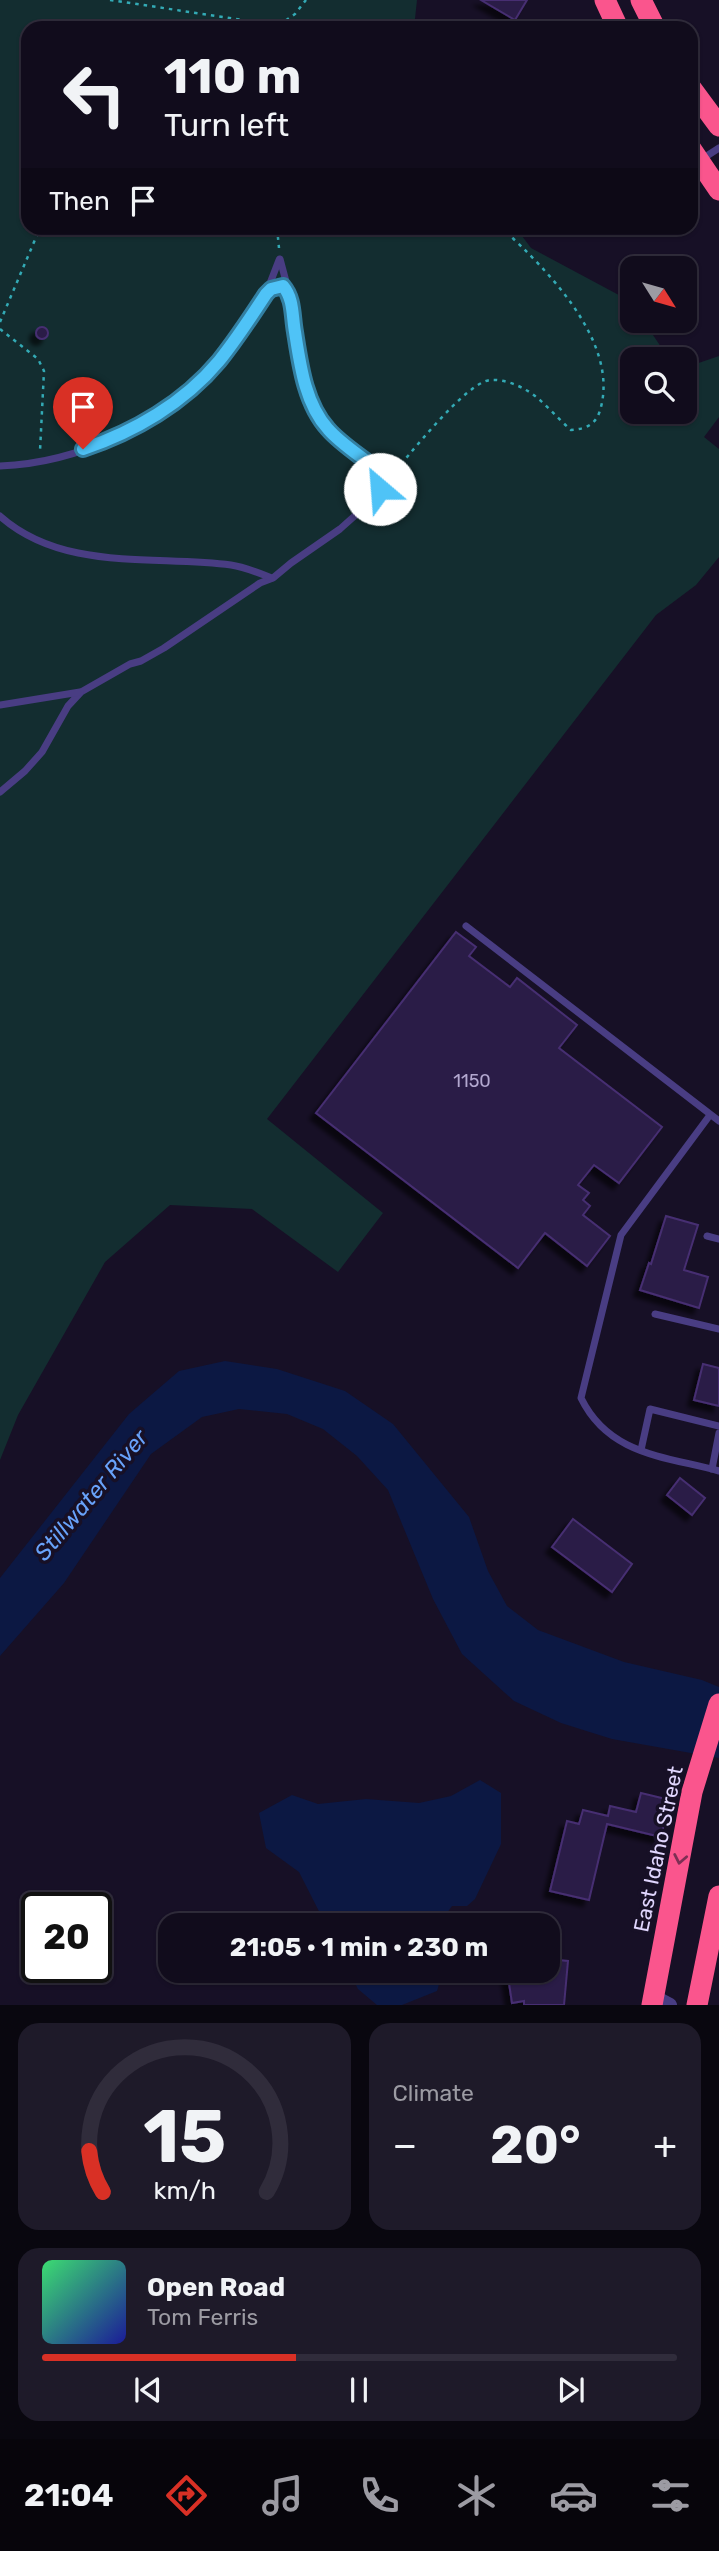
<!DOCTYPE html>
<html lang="en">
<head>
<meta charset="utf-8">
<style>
  body { margin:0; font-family:Rubik,sans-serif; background:#1e1a29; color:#f1f3f6; height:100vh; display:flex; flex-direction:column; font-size:26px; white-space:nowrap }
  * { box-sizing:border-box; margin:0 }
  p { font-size:23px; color:#9c9ba3 }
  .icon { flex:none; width:38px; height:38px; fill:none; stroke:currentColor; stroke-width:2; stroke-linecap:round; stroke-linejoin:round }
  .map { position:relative; height:2005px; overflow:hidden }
  .drawer { display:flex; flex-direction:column; gap:18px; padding:18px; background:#09070f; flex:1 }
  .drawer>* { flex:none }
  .banner { position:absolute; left:21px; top:21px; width:677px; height:214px; border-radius:21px; box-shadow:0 2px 5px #0004,0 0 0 2px #302c3b; background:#110c1c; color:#f1f3f6; overflow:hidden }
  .needle { width:46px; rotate:127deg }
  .controls { position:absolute; left:620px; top:256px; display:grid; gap:14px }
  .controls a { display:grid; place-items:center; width:77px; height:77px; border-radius:14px; background:#110c1c; box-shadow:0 2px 5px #0004,0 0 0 2px #302c3b; font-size:35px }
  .speed { position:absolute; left:21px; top:1892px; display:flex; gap:14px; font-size:35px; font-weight:700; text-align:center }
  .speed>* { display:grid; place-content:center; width:91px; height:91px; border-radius:50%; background:#110c1c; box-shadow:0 2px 5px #0004,0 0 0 2px #302c3b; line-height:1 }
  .speed .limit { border:4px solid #111; border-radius:10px; background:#fff; color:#111 }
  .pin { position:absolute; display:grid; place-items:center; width:60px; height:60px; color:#fff; margin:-72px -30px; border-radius:50% 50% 50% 0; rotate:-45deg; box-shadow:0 0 7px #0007 }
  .pin .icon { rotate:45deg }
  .me { position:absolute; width:77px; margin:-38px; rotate:333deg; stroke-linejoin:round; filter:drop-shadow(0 0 5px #0008) }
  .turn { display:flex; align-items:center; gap:24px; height:147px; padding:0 28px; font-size:32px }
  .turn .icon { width:91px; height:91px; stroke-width:2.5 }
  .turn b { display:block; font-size:49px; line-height:60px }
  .then { display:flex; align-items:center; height:66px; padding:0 28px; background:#0003; gap:14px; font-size:26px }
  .big { font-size:52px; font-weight:700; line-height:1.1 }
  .drawer .widget { flex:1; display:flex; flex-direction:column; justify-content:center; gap:10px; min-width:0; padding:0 24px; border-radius:21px; background:#1e1a29 }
  .drawer .dial { align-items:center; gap:0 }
  .dial svg { height:182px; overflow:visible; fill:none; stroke:#302c3b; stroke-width:7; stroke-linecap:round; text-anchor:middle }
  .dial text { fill:#f1f3f6; stroke:none }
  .song { display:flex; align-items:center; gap:21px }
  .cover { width:84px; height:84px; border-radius:10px; background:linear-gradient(135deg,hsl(140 70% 55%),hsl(240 70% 35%)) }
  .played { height:7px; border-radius:4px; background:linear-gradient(90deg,#d93025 40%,#302c3b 40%) }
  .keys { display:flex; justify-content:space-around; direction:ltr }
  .heat { display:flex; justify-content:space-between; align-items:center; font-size:38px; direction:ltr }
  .drawer .tiles { flex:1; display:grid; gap:18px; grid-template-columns:1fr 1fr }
  .widget:last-child { grid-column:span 2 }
  .trip { position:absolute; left:158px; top:1913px; width:402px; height:70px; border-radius:21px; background:#110c1c; box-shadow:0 2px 5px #0004,0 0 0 2px #302c3b; font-weight:700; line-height:70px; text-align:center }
  .tab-bar { display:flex; height:112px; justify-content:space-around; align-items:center; background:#07050b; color:#9c9ba3 }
  .tab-bar .icon { width:49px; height:49px }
  .tab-bar .current { color:#d93025 }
  .tab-bar b { font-size:32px; color:#f1f3f6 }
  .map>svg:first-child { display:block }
  .green { fill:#132d30 }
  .water { fill:#0c1843 }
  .building { fill:#2b1d46; stroke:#462f72; stroke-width:2; filter:url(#shadow) }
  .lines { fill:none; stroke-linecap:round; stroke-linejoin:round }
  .path { stroke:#33aab5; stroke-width:2.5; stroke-dasharray:3.5 5; stroke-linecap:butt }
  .lane { stroke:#493d83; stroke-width:7 }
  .street { stroke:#493d83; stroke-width:14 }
  .highway { stroke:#fa558d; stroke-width:21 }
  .oneway { stroke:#7d2f54 }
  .route-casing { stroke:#337fa1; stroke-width:18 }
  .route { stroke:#4fc3f7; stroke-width:12 }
  .labels { text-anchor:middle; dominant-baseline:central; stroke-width:7; stroke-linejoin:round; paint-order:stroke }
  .number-label { font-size:18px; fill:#b3a8d0 }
  .street-label { font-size:21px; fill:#e0d6fe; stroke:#171026 }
  .water-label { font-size:23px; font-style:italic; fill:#68a2fa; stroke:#171026 }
</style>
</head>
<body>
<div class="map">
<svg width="719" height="2005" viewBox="0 0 719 2005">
  <defs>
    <filter id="shadow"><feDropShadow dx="-6" dy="6" stdDeviation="2" flood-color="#0009"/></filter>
  </defs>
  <rect width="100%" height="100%" fill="#171026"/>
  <polygon class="green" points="0,0 417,0 414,28 28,28 28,228 516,228 531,248 630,301 632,320 643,320 669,359 632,359 632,411 684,411 684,368 719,356 719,417 704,437 719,449 719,557 696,585 656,615 267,1119 383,1213 338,1272 252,1209 170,1205 105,1262 18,1415 0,1460"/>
  <g class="water">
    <polygon points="225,1361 277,1369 345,1391 393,1424 469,1517 488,1571 507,1606 538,1630 624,1662 702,1680 719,1687 719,1758 612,1739 561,1723 514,1701 462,1654 433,1599 388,1490 357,1456 323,1429 287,1414 239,1409 202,1417 151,1454 64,1583 0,1656 0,1578 129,1414 179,1371"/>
    <polygon points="480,1780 501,1793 501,1844 475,1899 467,1906 452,1906 438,1925 326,1925 299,1872 266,1848 259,1813 292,1795 318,1804 366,1799 419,1803 451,1796"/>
    <polygon points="349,1971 443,1971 437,1991 402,2005 377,2005 358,1989"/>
  </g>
  <g class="building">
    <polygon points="481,0 527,0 515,20"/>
    <circle cx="42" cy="333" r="6"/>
    <polygon points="456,932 476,947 469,956 510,987 517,978 577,1025 559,1048 662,1127 619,1183 594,1165 578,1185 589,1193 583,1200 590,1206 583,1215 610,1236 587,1266 545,1233 518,1268 316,1113"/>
    <polygon points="666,1216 698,1225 684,1270 708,1277 699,1308 640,1290 649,1263 651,1264"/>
    <polygon points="703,1364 719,1368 719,1406 694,1400"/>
    <polygon points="680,1478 705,1498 692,1515 667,1495"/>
    <polygon points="573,1519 632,1564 612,1592 552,1547"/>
    <polygon points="641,1793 670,1800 661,1837 607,1824 589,1900 550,1891 567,1821 579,1824 583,1810 608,1816 610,1806 636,1812"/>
    <polygon points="548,1959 568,1961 564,2005 524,2005 524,2001 512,2003 507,1970 548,1970"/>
  </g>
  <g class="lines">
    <g class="path">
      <polyline points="110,0 256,22 282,23 295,14 306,0"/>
      <polyline points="277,228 279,248"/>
      <polyline points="0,322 40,228"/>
      <polyline points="0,329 38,359 44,371 40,451"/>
      <path d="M390,477C408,457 465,383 490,380C502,379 516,384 526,390C541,398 557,418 571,430C587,429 597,424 601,407C618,340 546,269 502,228"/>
    </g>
    <g class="lane">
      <polyline points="702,159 719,148"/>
      <polyline points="280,259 288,289"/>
      <polyline points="267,291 279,260"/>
      <path d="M0,466C79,463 164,423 217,364C235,342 250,318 266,294L271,289L283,286L291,297L298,355L316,411L329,431L374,467L381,481L380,489L368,504L340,529L291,563L273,578L260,583L164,648L141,661L130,664L81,692L68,706L42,752L25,771L0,792"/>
      <path d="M0,516C63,572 155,555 231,565C245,567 259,573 272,578"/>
      <polyline points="0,705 80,692"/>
      <polyline points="466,926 719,1121"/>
      <path d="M710,1115L621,1235L581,1398C609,1455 664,1456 719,1471"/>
      <polyline points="707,1236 719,1239"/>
      <polyline points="655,1314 719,1329"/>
      <polyline points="641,1450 650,1409 719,1426"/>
      <polyline points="712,1469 719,1433"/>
    </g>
    <polyline class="street" points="653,1996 670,2005"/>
    <g class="highway">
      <polyline points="605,0 618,28"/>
      <polyline points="641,0 655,28"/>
      <polyline points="691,88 719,126"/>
      <polyline points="691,149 719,190"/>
      <polyline points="652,2005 692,1792 719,1704"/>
      <polyline points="697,2005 719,1896"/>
    </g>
  </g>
  <defs><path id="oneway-chevron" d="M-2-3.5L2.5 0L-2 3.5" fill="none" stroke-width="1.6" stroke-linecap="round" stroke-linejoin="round" transform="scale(1.75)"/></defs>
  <use class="oneway" href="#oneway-chevron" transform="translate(680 1859) rotate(101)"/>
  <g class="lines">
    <g class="route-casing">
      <path id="route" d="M83,449C134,432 184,403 219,361C236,340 251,317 266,294L271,289L283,286C294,299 292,316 295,332C300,364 305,404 328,429C340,443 359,455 374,467L379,474L380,489"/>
    </g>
    <use href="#route" class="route"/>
  </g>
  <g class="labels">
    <g class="number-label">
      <text x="472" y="1081">1150</text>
    </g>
    <g class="street-label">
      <text transform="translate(658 1849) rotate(-78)">East Idaho Street</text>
    </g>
    <g class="water-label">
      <text transform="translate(91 1495) rotate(-50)">Stillwater River</text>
    </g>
  </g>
</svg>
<div class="controls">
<a><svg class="needle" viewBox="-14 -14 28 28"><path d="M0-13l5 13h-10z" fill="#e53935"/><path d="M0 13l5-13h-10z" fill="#9c9ba3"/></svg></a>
<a><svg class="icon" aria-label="search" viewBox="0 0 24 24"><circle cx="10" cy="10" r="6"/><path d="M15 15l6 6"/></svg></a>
</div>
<div class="speed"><div class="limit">20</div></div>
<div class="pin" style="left:83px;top:449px;background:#d93025"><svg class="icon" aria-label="arrive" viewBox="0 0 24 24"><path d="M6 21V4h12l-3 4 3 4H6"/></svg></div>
<svg class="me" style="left:380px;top:489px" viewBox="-20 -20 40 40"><circle r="19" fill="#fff"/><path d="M0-13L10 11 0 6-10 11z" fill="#4fc3f7"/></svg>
<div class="trip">21:05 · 1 min · 230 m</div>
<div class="banner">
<div class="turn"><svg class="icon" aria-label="left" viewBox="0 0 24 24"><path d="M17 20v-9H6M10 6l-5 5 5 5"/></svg><div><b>110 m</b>Turn left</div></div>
<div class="then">Then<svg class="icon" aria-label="arrive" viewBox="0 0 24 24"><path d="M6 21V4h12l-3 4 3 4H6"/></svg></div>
</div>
</div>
<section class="drawer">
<div class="tiles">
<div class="widget dial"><svg viewBox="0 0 100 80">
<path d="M14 69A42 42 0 1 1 86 69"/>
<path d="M14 69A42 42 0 0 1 8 51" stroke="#d93025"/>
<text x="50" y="56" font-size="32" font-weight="700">15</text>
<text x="50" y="72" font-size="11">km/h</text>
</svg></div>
<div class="widget"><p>Climate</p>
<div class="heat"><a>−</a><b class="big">20°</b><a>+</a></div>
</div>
<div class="widget">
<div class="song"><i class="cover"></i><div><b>Open Road</b><p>Tom Ferris</p></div></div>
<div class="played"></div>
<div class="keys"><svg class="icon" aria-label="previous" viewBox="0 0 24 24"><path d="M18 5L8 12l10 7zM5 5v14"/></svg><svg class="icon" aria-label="pause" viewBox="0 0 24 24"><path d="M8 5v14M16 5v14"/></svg><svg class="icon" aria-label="next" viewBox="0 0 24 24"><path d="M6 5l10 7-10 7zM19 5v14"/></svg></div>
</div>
</div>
</section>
<nav class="tab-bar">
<b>21:04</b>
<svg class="icon current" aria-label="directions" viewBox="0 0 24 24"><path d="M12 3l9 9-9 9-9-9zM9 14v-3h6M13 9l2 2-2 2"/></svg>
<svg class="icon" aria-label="music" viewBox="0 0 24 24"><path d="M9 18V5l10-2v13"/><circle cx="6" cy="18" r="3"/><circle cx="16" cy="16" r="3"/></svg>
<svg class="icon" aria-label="phone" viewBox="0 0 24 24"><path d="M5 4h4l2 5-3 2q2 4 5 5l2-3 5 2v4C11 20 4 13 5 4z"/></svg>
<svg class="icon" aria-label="climate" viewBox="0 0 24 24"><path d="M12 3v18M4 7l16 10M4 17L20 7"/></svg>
<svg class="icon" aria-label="car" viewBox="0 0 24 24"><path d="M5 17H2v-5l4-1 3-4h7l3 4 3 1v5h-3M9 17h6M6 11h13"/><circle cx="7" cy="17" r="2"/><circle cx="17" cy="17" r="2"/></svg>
<svg class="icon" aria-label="filters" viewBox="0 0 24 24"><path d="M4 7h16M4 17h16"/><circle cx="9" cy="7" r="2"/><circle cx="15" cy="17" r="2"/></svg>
</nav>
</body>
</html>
